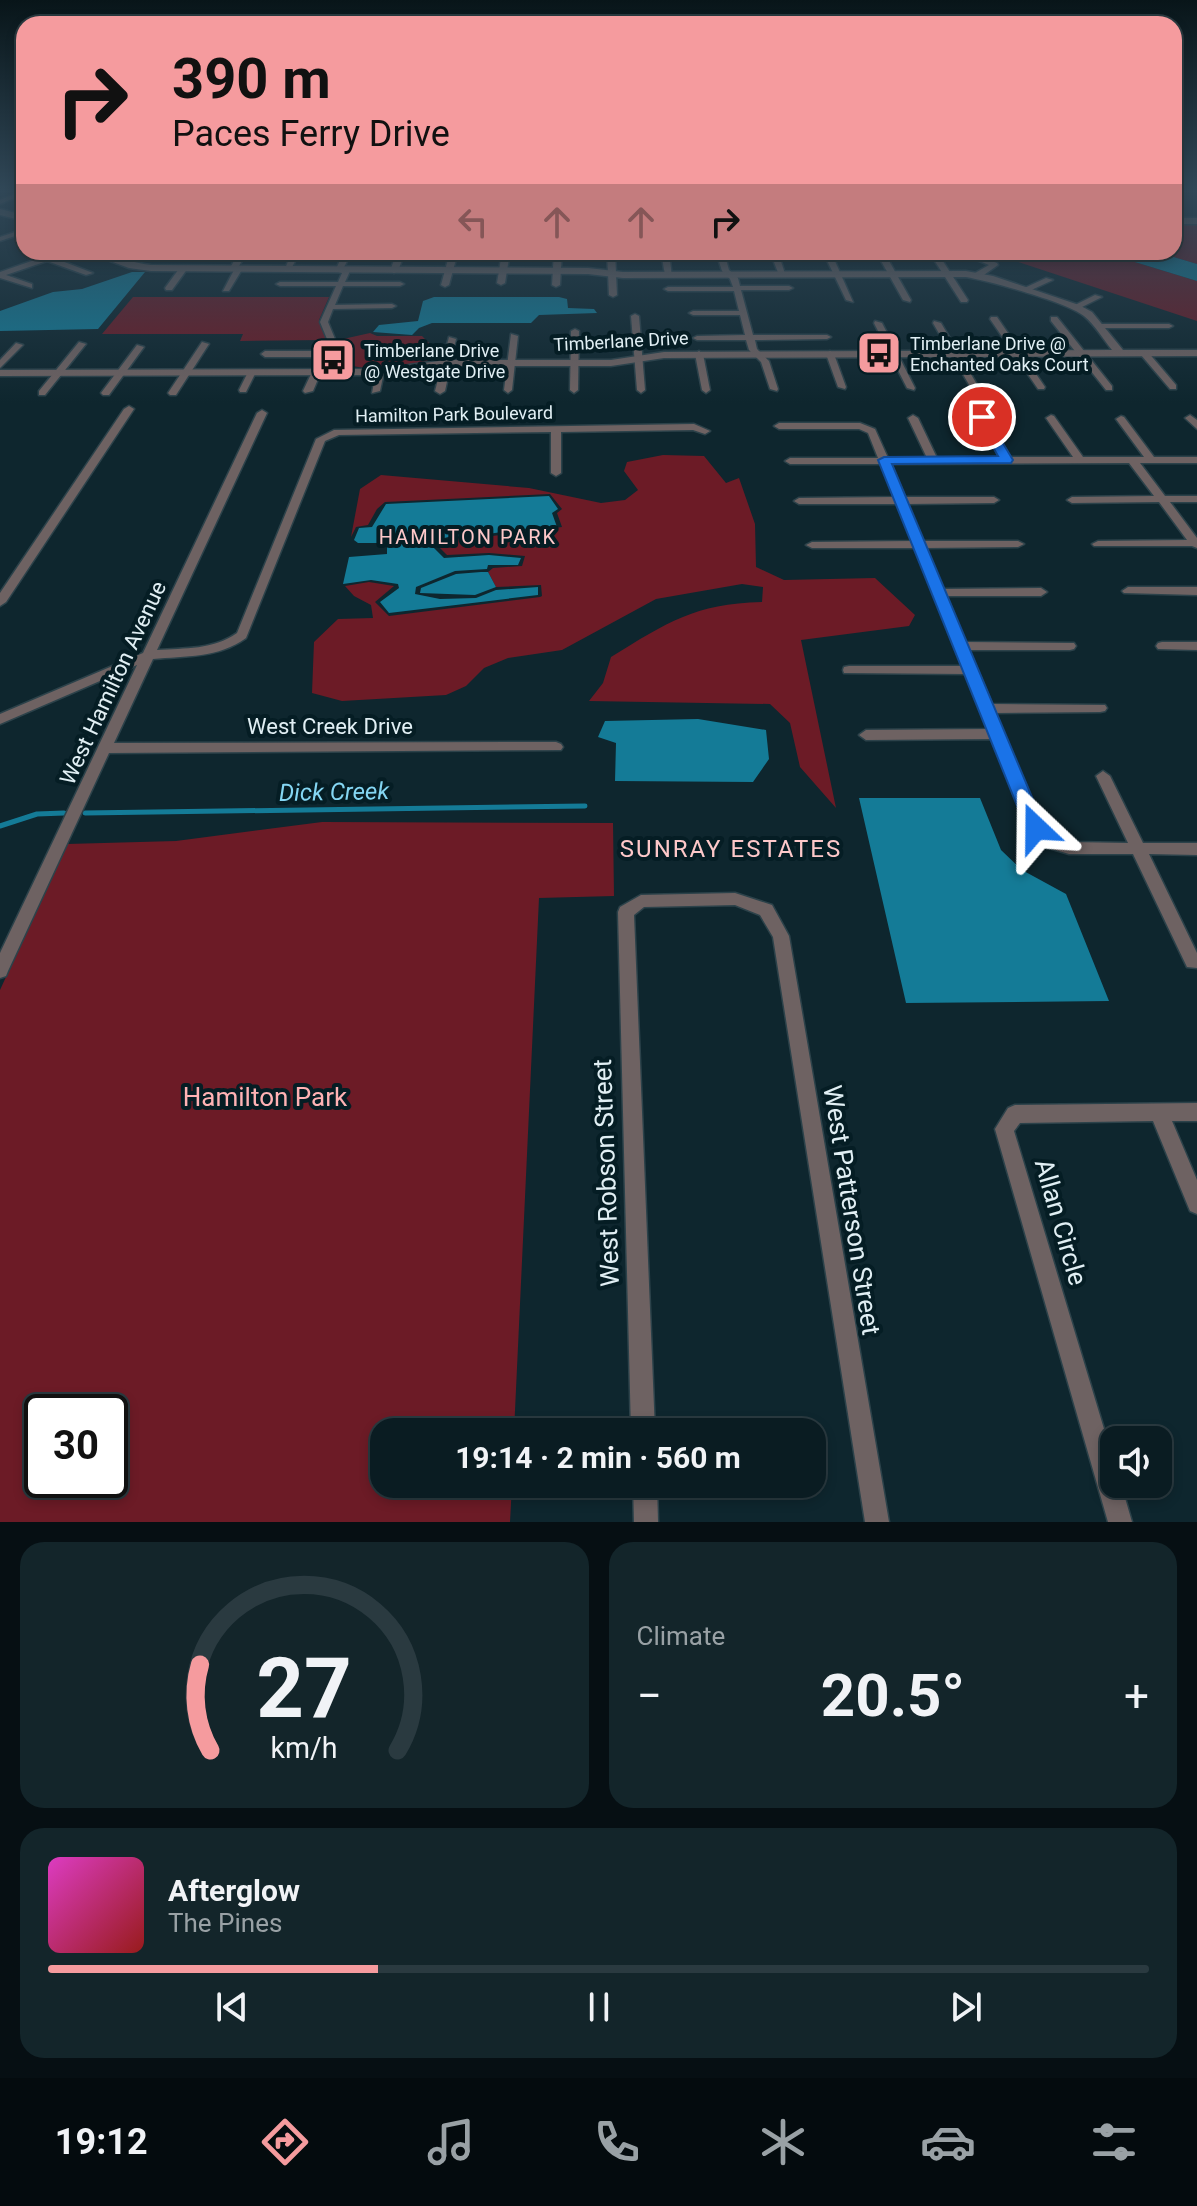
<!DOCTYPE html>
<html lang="en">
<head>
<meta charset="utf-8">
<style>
  body { margin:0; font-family:Roboto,sans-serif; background:#13252a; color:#f1f3f6; height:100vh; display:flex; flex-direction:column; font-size:30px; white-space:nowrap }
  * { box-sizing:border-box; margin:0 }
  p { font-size:26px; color:#99a1a5 }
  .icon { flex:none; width:44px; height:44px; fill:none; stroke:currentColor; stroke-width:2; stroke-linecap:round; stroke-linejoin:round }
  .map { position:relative; height:1522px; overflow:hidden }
  .drawer { display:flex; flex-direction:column; gap:20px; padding:20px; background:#060f13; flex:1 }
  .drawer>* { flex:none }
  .top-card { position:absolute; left:16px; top:16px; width:1166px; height:244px; border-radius:24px; box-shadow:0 4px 12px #0003,0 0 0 2px #2a3a40; background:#f59b9e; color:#111; overflow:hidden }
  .tools { position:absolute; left:1100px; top:1426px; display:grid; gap:16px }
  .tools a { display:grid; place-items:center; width:72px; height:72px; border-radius:16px; background:#0a1c22; box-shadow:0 4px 12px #0003,0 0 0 2px #2a3a40; font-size:40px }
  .speed { position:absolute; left:24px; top:1394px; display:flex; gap:16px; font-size:40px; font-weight:700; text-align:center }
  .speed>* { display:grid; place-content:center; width:104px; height:104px; border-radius:50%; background:#0a1c22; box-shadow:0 4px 12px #0003,0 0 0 2px #2a3a40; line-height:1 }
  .speed .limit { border:4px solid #111; border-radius:12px; background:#fff; color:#111 }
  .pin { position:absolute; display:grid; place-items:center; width:68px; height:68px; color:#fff; margin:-34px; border:4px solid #fff; border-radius:50%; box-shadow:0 2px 8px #0007 }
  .me { position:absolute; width:88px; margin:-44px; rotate:337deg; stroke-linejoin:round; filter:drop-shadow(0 0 6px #0008) }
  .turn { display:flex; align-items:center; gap:28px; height:168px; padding:0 24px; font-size:36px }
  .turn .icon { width:104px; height:104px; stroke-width:2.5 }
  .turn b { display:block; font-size:56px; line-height:68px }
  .lanes { display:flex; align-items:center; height:76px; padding:0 24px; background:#0003; justify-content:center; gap:40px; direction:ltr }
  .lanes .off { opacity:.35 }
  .big { font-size:60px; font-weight:700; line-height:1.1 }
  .drawer .card { flex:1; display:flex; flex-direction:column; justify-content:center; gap:12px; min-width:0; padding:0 28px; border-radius:24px; background:#13252a }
  .drawer .dial { align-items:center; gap:0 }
  .dial svg { height:208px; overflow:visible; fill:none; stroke:#2a3a40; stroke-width:7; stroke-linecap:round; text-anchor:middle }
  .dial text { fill:#f1f3f6; stroke:none }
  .song { display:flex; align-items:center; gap:24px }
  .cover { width:96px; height:96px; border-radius:12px; background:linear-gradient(135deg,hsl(310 70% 55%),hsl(0 70% 35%)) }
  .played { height:8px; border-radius:4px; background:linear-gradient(90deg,#f59b9e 30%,#2a3a40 30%) }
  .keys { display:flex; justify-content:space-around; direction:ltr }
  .heat { display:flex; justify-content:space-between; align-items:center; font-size:44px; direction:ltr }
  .drawer .tiles { flex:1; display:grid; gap:20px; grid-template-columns:1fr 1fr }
  .card:last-child { grid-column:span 2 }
  .trip { position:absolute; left:370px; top:1418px; width:456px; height:80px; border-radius:24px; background:#0a1c22; box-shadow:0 4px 12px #0003,0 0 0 2px #2a3a40; font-weight:700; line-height:80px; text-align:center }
  .menu { display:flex; height:128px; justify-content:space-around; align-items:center; background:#040b0e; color:#99a1a5 }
  .menu .icon { width:56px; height:56px }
  .menu .on { color:#f59b9e }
  .menu b { font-size:36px; color:#f1f3f6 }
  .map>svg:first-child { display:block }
  .green { fill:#6c1b26; fill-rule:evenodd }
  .water { fill:#147b97 }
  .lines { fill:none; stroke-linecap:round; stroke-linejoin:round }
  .stream { stroke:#147b97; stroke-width:5 }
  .minor-casing { stroke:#2c424a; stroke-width:3 }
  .tertiary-casing { stroke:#2c424a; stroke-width:3 }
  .minor { fill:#6e6262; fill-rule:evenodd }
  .tertiary { fill:#6e6262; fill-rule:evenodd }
  .route { fill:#1a73e8; stroke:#114b97; stroke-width:2 }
  .labels { text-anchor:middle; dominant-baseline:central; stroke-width:8; stroke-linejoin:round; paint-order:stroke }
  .far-street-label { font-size:18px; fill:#e1eff4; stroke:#051d24 }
  .far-poi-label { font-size:18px; fill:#e1eff4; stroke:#051d24; text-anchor:start }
  .far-neighbourhood-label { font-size:20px; letter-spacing:2px; fill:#fdc8c9; stroke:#051d24 }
  .street-label { font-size:22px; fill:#e1eff4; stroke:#051d24 }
  .water-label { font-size:24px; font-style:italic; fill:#84d6f3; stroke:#051d24 }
  .neighbourhood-label { font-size:24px; letter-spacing:2px; fill:#fdc8c9; stroke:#051d24 }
  .near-park-label { font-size:26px; fill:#ffb2b4; stroke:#051d24 }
  .near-street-label { font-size:26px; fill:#e1eff4; stroke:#051d24 }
</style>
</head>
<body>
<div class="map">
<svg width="1197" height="1522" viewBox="0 0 1197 1522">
  <rect width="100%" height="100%" fill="#0e262e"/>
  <g class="green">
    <polygon points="1174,222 1197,222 1197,264 1157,252 1174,252"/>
    <polygon points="988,252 1102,252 1197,281 1197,321"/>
    <polygon points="133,297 329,297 319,320 326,335 325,340 240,341 243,334 102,334"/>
    <path d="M370,333L377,336H422L431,345L428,361C399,366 365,375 338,360L337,352L343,339Z"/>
    <path d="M663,455L704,456L726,483L739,478L755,524L756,567L784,580L875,578L915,615L909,626L801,640L836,808L800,767L790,723L770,704L589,701L603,683L611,657C668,622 694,604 762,602L763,587L742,584L656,599L562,650L508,658L484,668L466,686L446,695L342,701L312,693L314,642L338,619L373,618L371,605L354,596L345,586L369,582L394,586L375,602L389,616L540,597L542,596L541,585L496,587L488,572L493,568L522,566L525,556L489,553L447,555L438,546L452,538L469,539L562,527L557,513L562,509L550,494L385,502L377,509L368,525L356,527L351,537L360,489L381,475L529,488L601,503L625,500L638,490L624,471L627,462Z"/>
    <path d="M322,822L613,823L614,896L539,898L514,1432H384V1484H512L510,1522H0V990L67,844L176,841ZM42,1412H110V1480H42Z"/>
  </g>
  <g class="water">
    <polygon points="1102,252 1157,252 1197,264 1197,281"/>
    <polygon points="132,272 145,272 98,329 0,331 0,311 53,292 82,289"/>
    <polygon points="434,297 559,297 567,299 568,308 594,309 597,313 539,315 531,323 432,323 419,328 412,335 373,332 379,325 418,321 423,301"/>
    <polygon points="549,496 558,509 552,513 557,527 543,526 468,537 452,536 437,540 432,546 444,558 489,555 521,558 518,565 488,565 487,569 455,571 416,587 415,594 440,599 476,598 496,590 538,587 538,595 389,613 380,602 399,588 398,584 371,580 343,584 349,557 387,554 387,543 358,543 354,540 359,528 372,527 386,504"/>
    <polygon points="481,572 488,572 496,587 475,595 420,593 421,588 456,574"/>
    <polygon points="698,719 766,730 769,759 753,782 615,781 616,743 598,737 605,721"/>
    <polygon points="859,798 980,798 1001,850 1022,870 1066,894 1109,1001 906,1003"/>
  </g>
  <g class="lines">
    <g class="stream">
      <polyline points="85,813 585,806"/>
      <polyline points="0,826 37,814 64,813"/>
    </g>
    <g class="minor-casing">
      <g id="minor">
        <polygon points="24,190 24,194 0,204 0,200"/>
        <polygon points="24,229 24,233 0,241 0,237"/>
        <path d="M25,252C33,252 37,254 44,255C51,256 60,252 69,252L54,258L93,273L86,275L47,261L6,275L32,284V288L0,278V272L40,258Z"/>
        <polygon points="239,252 247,252 239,266 243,268 229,291 223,291 234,270 230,268"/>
        <polygon points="292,252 300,252 290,271 284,271"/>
        <polygon points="344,252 352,252 343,269 350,271 345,282 400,282 404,284 400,286 343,286 335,305 392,304 396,306 392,308 333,309 328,322 335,339 313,391 305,393 303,391 319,357 265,357 261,354 265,351 321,351 327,339 320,322 336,286 280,286 276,284 280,282 338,282 342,273 335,271"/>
        <polygon points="397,252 405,252 398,271 394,273 390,271"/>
        <polygon points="450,252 458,252 449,285 445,287 441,285"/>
        <polygon points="502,252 510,252 505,283 501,285 497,283"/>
        <polygon points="554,252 562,252 560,285 556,287 552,285"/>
        <polygon points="607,252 615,252 617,295 613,297 609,295"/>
        <polygon points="661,252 669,252 672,277 665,275"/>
        <polygon points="716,252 724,252 729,270 738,278 740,286 789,286 793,288 789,290 741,290 753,335 827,335 831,337 827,339 755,340 757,349 769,361 778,389 777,391 770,389 761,362 749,350 746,340 697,340 693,338 697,336 745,335 740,315 693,315 689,313 693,311 739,311 734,291 668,291 664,289 668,287 733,287 730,279 722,271"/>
        <polygon points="770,252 778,252 786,277 779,275"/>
        <polygon points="823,252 831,252 853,302 846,300"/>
        <polygon points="876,252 884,252 911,300 910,302 903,300"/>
        <polygon points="929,252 937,252 968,300 967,302 961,302"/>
        <polygon points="975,254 997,263 998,265 981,277 975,277 975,273 989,265 972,258"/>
        <polygon points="181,266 188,268 172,290 166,290 165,288"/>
        <polygon points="1046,278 1053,280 1027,292 1020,290"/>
        <polygon points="1095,295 1102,297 1078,309 1071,307"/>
        <polygon points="635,314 639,316 645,390 641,393 637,390 631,316"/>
        <polygon points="991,317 997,317 1045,387 1044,389 1038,389 990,319"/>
        <polygon points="1051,317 1057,317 1112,386 1112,390 1106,390 1051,321"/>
        <polygon points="875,321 882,323 915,388 914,390 907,388 874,323"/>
        <polygon points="934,321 941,323 979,388 978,390 971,388 933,323"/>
        <polygon points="1099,324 1169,324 1173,326 1169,328 1096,328 1095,326"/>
        <polygon points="575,329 579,331 578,390 574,393 570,390 571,331"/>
        <polygon points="511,334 518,336 512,390 508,393 504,390"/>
        <polygon points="449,337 456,339 445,391 440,394 435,391"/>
        <polygon points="79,342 86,344 45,395 39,395 39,391"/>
        <polygon points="202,342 209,344 176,395 170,395 168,393"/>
        <polygon points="16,343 23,345 0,368 0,360"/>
        <polygon points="137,345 144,347 109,395 103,395 101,393"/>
        <polygon points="699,351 703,354 710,390 706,393 702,390 695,354"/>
        <polygon points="830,351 834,354 846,387 845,389 838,387 826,354"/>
        <polygon points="1141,351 1147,351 1176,385 1176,389 1170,389 1141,355"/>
        <polygon points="380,369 384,372 380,391 372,393 376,372"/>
        <polygon points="249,370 256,372 246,392 240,392 239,390"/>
        <polygon points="129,406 134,409 6,602 0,606 0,593 124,409"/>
        <path d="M262,410L267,413L157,650C185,648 213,650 237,633L316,439L334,430L694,424L710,431L705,434L693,430L561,432V473L556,476L551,473V432L339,435L325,441L246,638C219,658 185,656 153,659L114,743L556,742L561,744L563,747L561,750L109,753L8,971L6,976L0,978V953L137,665L0,724V714L143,653L257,413Z"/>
        <polygon points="982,414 987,417 1010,457 1073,457 1046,418 1051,415 1054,416 1083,457 1144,457 1116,419 1121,416 1124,417 1154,457 1197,457 1197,463 1140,463 1165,496 1197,496 1197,502 1170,502 1197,538 1197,548 1192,546 1094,546 1092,544 1098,541 1187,540 1159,502 1072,503 1067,500 1072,497 1154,496 1129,463 891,464 905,497 994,497 999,500 994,503 907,504 923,541 1018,541 1024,544 1018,547 926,548 943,589 1041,588 1047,592 1041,596 946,596 965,642 1074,643 1076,646 1074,649 1070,650 969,650 992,704 1105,705 1107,708 1105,711 1100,712 995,713 1042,825 1059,840 1069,842 1128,843 1096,776 1103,771 1110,776 1143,843 1197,843 1197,855 1149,854 1197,953 1197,968 1187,967 1133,854 1069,854 1049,848 1029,828 992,739 866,740 859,735 866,730 988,729 966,674 844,673 843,670 844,667 849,666 963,666 915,548 812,548 806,545 812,542 912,541 897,504 799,504 794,501 799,498 894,497 881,464 790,464 785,461 790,458 878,458 868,433 859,429 779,429 774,426 779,423 860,423 875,429 888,458 927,458 908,418 913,415 918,418 937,458 1000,458 977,417"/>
        <polygon points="1190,415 1197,420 1197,429 1185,418"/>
        <polygon points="1128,587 1197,587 1197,595 1124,593 1122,591"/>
        <polygon points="1162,642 1197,642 1197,650 1158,649 1156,646 1158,643"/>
        <polygon points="735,893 772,905 789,936 889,1522 865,1522 773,937 760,915 735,905 644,907 634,915 655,1432 631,1432 618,912 620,907 641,895"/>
        <polygon points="1197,1103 1197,1121 1172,1121 1197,1180 1197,1214 1190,1211 1153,1121 1020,1123 1014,1131 1114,1462 1114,1484 1121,1484 1132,1522 1108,1522 995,1129 1008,1108 1015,1105"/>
        <polygon points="633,1484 657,1484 658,1522 634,1522"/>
      </g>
    </g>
    <g class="tertiary-casing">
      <g id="tertiary">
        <polygon points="0,209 24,215 24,221 0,215"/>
        <rect x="1174" y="218" width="23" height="6"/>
        <path d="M86,252C109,252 129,263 151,265L588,268L623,272L966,271L993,276L1079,305L1092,312L1123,350H1197V356L664,358L611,366H446L380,375L0,376V370L380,369L446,360H611L664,352L1112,350C1103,339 1095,325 1084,316C1067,302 989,281 966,277L623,278L588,274L151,271L129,268Z"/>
      </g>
    </g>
    <use href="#minor" class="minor"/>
    <use href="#tertiary" class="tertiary"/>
  </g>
  <linearGradient id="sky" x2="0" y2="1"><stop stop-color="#081519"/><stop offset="0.47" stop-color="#304757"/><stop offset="1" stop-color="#304757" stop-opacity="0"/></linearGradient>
  <rect width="1197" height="403" fill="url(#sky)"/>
  <polygon class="route" points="978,415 986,415 1013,460 1011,463 892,464 1045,828 1042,833 1029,833 1026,828 878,460 884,457 998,456 976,417"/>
  <defs>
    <g id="bus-square" transform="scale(2.3)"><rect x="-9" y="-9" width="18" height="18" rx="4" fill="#f59b9e" stroke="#051d24"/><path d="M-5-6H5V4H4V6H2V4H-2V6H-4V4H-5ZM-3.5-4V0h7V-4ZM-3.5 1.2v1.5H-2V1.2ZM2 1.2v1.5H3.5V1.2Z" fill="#111"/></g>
  </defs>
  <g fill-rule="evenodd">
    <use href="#bus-square" x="879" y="353"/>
    <use href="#bus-square" x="333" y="360"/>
  </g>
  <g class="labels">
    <g class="far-street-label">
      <text transform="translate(621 341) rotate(-3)">Timberlane Drive</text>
      <text transform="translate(454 414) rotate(-1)">Hamilton Park Boulevard</text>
    </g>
    <g class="far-poi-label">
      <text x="910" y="343">Timberlane Drive @<tspan x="910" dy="21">Enchanted Oaks Court</tspan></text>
      <text x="364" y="350">Timberlane Drive<tspan x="364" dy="21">@ Westgate Drive</tspan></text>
    </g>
    <g class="far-neighbourhood-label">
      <text x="468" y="537">HAMILTON PARK</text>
    </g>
    <g class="street-label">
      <text transform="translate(113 683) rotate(-65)">West Hamilton Avenue</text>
      <text x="330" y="726">West Creek Drive</text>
    </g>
    <g class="water-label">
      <text transform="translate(334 792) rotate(-1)">Dick Creek</text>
    </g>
    <g class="neighbourhood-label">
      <text x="731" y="849">SUNRAY ESTATES</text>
    </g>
    <g class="near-park-label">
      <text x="265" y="1097">Hamilton Park</text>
    </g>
    <g class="near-street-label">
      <text transform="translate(606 1173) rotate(-92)">West Robson Street</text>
      <text transform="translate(852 1210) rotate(81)">West Patterson Street</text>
      <text transform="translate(1061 1222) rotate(74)">Allan Circle</text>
    </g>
  </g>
</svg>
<div class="tools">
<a><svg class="icon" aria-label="sound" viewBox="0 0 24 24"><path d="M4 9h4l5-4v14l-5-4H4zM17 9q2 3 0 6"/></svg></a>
</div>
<div class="speed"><div class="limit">30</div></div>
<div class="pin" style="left:982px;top:417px;background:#d93025"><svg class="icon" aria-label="arrive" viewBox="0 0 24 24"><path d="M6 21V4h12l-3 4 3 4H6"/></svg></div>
<svg class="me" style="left:1036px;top:828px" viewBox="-20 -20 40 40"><path d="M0-17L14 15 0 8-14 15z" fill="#1a73e8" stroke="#fff" stroke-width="4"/></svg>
<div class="trip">19:14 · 2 min · 560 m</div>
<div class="top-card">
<div class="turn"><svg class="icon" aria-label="right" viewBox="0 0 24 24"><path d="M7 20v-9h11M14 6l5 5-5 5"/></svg><div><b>390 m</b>Paces Ferry Drive</div></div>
<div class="lanes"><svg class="icon off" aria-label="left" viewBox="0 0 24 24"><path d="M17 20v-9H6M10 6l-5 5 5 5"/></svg><svg class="icon off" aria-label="ahead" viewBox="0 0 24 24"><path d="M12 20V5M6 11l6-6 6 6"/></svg><svg class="icon off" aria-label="ahead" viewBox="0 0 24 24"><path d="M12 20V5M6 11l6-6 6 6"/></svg><svg class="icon" aria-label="right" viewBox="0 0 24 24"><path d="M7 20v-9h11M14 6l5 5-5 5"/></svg></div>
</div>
</div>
<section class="drawer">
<div class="tiles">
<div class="card dial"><svg viewBox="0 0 100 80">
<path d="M14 69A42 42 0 1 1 86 69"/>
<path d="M14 69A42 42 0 0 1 10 36" stroke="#f59b9e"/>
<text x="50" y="56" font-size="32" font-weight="700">27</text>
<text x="50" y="72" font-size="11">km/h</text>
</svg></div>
<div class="card"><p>Climate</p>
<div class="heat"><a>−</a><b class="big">20.5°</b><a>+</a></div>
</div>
<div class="card">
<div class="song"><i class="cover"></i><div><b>Afterglow</b><p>The Pines</p></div></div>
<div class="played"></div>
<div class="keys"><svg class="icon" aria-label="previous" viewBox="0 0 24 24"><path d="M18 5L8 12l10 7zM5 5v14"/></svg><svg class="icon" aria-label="pause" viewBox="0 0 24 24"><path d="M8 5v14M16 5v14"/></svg><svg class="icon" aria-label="next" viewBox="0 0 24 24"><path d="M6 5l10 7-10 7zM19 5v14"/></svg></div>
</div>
</div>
</section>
<nav class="menu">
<b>19:12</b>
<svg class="icon on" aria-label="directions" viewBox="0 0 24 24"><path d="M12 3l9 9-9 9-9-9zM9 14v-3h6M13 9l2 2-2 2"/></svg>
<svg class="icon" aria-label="music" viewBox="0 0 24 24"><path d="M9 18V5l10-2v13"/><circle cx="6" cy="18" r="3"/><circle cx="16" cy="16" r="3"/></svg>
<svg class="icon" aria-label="phone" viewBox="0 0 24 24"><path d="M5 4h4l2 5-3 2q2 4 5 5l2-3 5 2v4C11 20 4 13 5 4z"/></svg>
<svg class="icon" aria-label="climate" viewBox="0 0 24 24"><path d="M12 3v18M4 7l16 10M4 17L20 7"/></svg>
<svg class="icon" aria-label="car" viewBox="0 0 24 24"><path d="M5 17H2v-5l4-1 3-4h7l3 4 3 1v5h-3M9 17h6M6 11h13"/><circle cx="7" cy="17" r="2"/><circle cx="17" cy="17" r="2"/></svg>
<svg class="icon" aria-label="filters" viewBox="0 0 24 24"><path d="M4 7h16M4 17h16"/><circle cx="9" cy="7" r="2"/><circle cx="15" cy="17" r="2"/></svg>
</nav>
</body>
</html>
